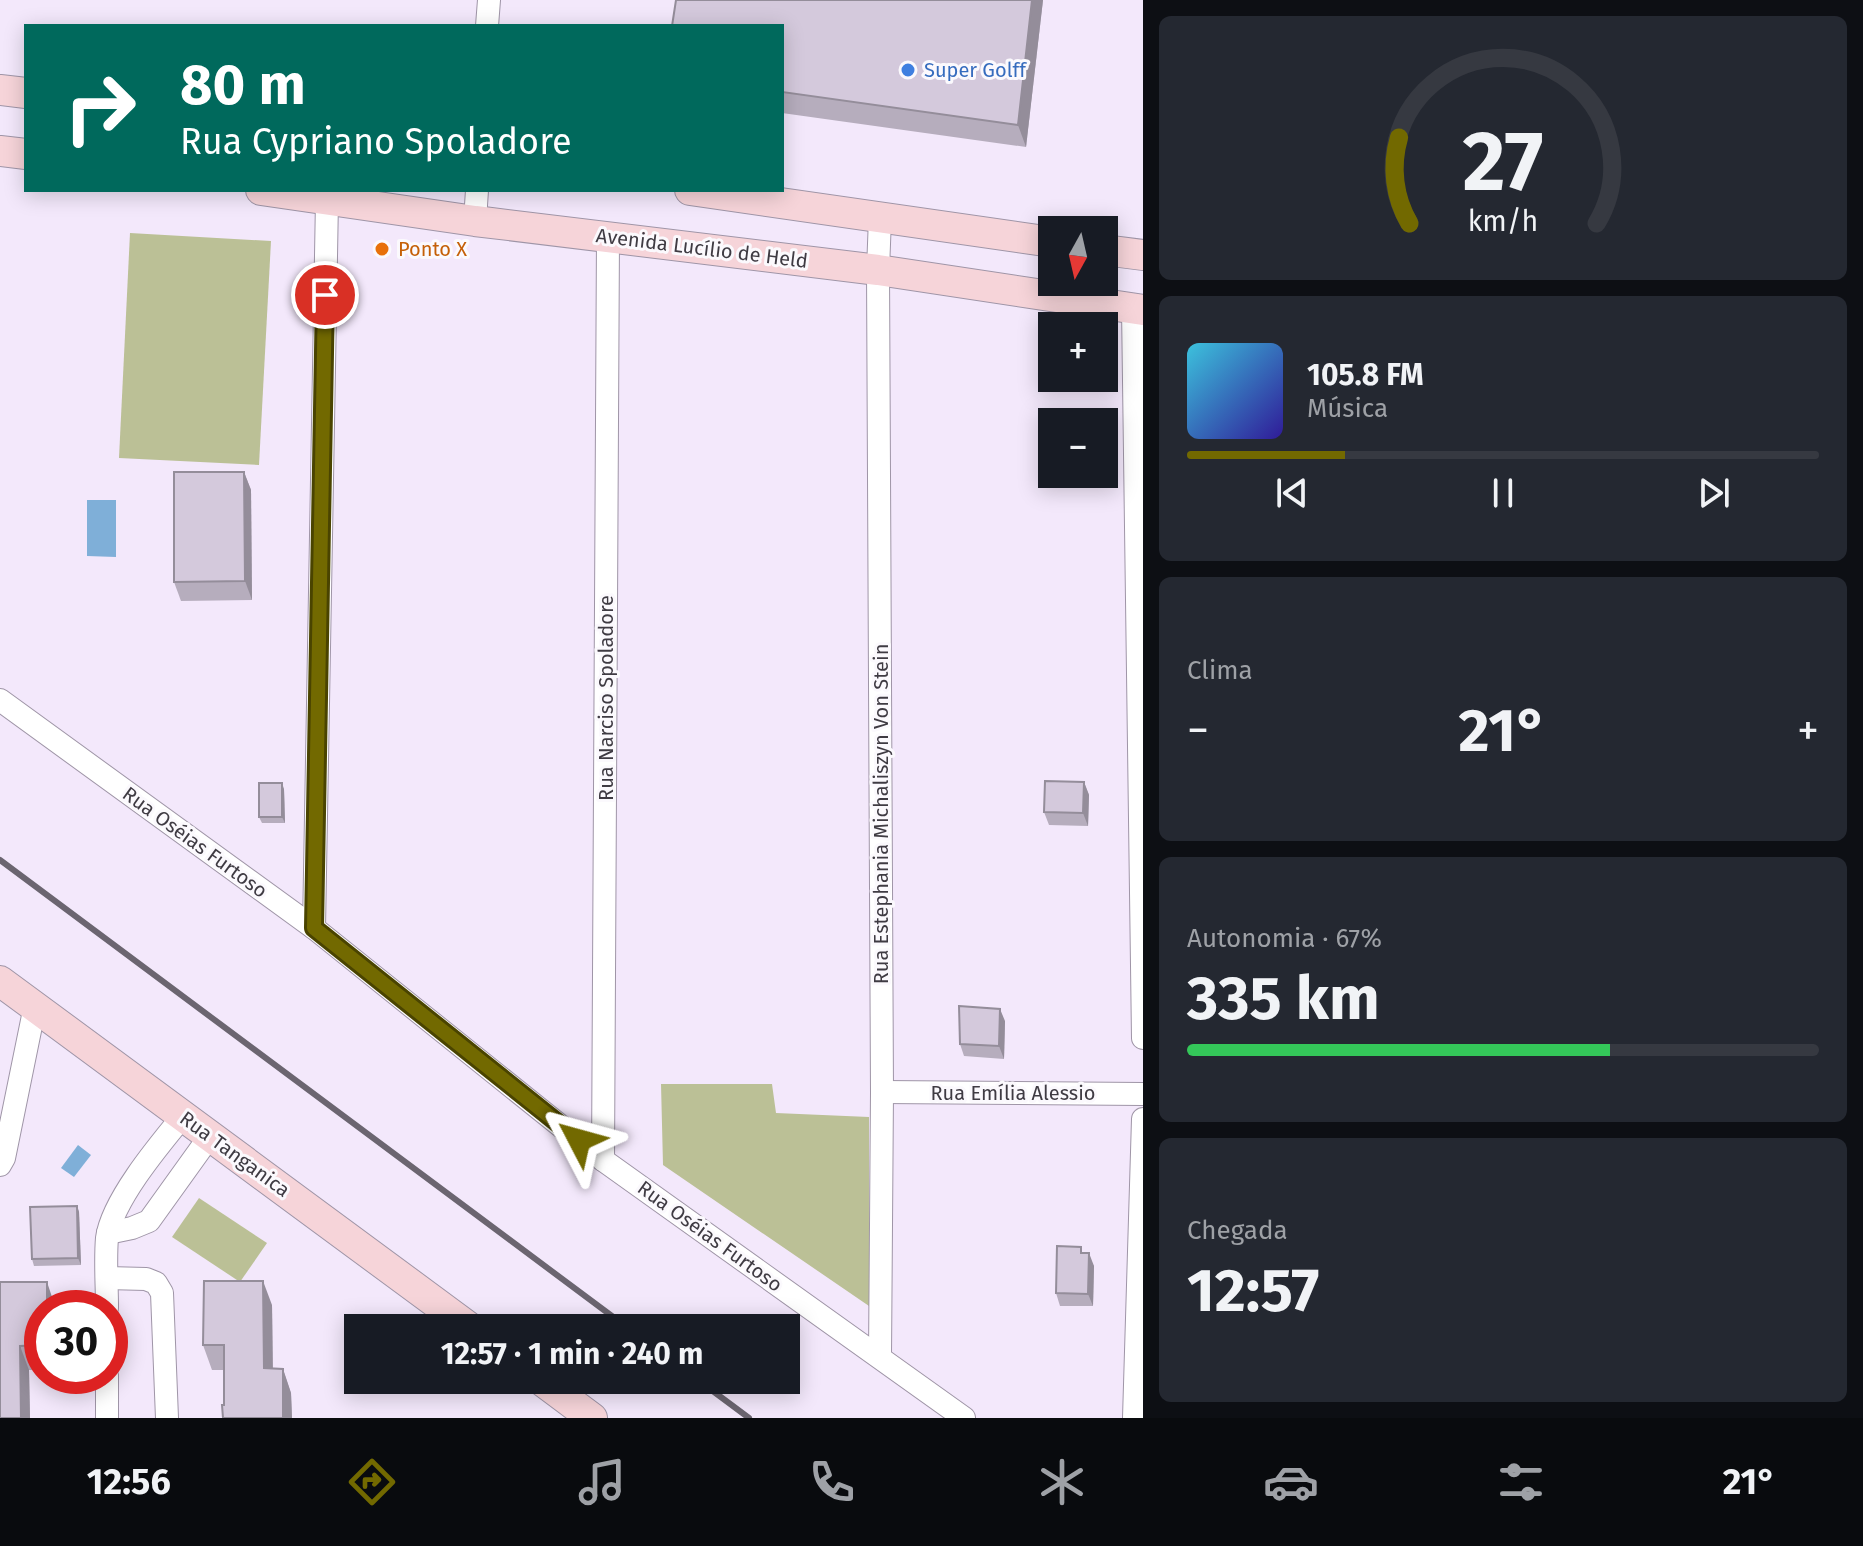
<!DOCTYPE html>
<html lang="pt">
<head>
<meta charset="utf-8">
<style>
  body { margin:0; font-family:"Fira Sans",sans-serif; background:#242831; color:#f1f3f6; height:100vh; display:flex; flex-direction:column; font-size:30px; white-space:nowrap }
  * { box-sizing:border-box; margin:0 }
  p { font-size:26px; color:#9ea1a6 }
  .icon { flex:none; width:44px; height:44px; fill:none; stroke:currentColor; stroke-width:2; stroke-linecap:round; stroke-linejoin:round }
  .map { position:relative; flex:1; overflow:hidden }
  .details { display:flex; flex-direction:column; gap:16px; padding:16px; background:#0d0f14; width:720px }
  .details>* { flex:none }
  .hud { position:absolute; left:24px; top:24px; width:760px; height:168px; border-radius:0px; box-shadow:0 4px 20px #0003; background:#00695c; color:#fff; overflow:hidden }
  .needle { width:52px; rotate:188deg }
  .tools { position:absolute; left:1038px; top:216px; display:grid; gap:16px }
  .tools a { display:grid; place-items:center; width:80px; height:80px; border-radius:0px; background:#171b24; box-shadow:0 4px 20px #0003; font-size:40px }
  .speed { position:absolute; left:24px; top:1290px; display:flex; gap:16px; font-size:40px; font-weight:700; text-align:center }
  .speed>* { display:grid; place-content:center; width:104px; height:104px; border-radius:50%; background:#171b24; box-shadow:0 4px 20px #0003; line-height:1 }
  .speed .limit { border:12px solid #d22; background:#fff; color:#111 }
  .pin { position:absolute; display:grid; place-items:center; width:68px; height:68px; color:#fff; margin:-34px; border:4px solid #fff; border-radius:50%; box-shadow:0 2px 8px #0007 }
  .me { position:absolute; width:88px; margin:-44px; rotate:309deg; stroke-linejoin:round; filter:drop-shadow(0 0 6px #0008) }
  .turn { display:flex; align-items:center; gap:28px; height:168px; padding:0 24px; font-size:36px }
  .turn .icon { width:104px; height:104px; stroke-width:2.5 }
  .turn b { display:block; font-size:56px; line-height:68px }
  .big { font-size:60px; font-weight:700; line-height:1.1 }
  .details .card { flex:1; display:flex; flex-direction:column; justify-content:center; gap:12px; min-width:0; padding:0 28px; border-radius:12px; background:#242831 }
  .details .dial { align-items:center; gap:0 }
  .dial svg { height:208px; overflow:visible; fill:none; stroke:#363941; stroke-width:7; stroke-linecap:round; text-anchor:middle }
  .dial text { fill:#f1f3f6; stroke:none }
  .song { display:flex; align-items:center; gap:24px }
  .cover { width:96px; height:96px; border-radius:12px; background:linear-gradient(135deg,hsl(190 70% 55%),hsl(250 70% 35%)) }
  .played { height:8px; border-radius:4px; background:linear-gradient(90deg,#726900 25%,#363941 25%) }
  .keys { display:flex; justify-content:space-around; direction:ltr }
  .heat { display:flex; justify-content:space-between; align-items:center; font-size:44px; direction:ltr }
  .charge { height:12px; border-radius:6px; background:linear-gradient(90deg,#34c759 67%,#363941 0) }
  .trip { position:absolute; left:344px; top:1314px; width:456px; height:80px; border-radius:0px; background:#171b24; box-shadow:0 4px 20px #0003; font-weight:700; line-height:80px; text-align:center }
  .menu { display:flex; height:128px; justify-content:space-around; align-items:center; background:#090b0e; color:#9ea1a6 }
  .menu .icon { width:56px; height:56px }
  .menu .on { color:#726900 }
  .menu b { font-size:36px; color:#f1f3f6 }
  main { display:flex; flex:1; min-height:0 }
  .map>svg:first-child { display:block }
  .green { fill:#bbc096 }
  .water { fill:#7fafd8 }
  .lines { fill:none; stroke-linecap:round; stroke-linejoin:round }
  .street-casing { stroke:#9f95a7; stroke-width:24 }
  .secondary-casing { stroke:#9f95a7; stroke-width:32 }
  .street { stroke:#fff; stroke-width:22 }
  .secondary { stroke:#f6d4d9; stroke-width:30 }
  .rail { stroke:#6b6570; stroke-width:6 }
  .wall { fill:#b6adbd }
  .shaded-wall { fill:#948d9a }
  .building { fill:#d4c9dc; stroke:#948d9a; stroke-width:2 }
  .route-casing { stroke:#4a4400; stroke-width:20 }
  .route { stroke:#726900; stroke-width:14 }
  .shop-dot { fill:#3f7fe0; stroke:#fbf9fd; stroke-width:3 }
  .food-dot { fill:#e8710a; stroke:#fbf9fd; stroke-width:3 }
  .labels { text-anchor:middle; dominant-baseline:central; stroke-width:6; stroke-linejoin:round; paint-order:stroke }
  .shop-label { font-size:20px; fill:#366cbe; stroke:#fbf9fd; text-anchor:start }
  .street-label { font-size:20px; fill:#3f3b43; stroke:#fbf9fd }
  .food-label { font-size:20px; fill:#c56008; stroke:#fbf9fd; text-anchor:start }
</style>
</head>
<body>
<main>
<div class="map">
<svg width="1143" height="1418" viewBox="0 0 1143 1418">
  <rect width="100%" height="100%" fill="#f3e8fb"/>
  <g class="green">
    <polygon points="130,233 271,241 259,465 119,458"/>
    <polygon points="661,1084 772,1084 776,1113 869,1117 869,1306 663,1165"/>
    <polygon points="199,1198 267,1243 240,1282 172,1237"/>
  </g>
  <g class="water">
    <polygon points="87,500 116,500 116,557 87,556"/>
    <polygon points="78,1145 91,1155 74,1177 61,1168"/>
  </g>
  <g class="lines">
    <g class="street-casing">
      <g id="street">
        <polyline points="487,26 489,0"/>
        <polyline points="880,218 878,270 882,1092 880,1357"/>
        <polyline points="475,221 477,190"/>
        <polyline points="1133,308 1143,1038"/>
        <polyline points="0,700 314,928 603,1160 964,1418"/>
        <polyline points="314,928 327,200"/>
        <polyline points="882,1092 1143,1094"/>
        <polyline points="603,1160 608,236"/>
        <polyline points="0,1165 4,1158 35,1006"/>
        <polyline points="108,1233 132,1228 149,1221 210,1136"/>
        <polyline points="107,1278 146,1279 156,1283 162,1293 167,1418"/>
        <path d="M107,1308C107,1285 105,1261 107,1238C112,1201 159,1145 183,1116"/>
        <polyline points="107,1418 107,1376"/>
        <polyline points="1134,1418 1143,1119"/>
      </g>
    </g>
    <g class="secondary-casing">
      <g id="secondary">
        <polyline points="0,90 26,93"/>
        <polyline points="0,151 26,154"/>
        <polyline points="261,190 475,221 878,270 1143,310"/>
        <polyline points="690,190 1052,242"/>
        <polyline points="1104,250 1143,255"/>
        <polyline points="0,981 470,1328"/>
        <polyline points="541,1380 592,1418"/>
      </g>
    </g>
    <use href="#street" class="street"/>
    <use href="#secondary" class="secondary"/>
    <g class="rail">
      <polyline points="0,860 628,1328"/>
      <polyline points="698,1380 749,1418"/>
    </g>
  </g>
  <g class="wall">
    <polygon points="1043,0 1026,147 782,113 782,26"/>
    <polygon points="244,472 251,490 252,600 181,601 174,582"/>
    <polygon points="1084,782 1089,795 1088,826 1049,825 1044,812"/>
    <polygon points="284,789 285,823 262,823 259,817"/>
    <polygon points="1005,1021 1004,1059 964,1056 960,1044"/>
    <polygon points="77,1206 79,1212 81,1265 34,1266 32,1259"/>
    <polygon points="1083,1253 1094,1266 1093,1306 1060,1306 1056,1293"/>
    <polygon points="0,1282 55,1306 42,1308 42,1370 29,1370 30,1418"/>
    <polygon points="272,1305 273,1368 283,1369 291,1393 292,1418 223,1418 224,1405 224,1370 212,1370 203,1345"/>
  </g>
  <g class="shaded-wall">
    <polygon points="1032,0 1043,0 1026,147 1018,125"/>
    <polygon points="244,472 251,490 252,600 245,581"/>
    <polygon points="1084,782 1089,795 1088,826 1083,813"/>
    <polygon points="282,783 284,789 285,823 282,817"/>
    <polygon points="1000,1009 1005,1021 1004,1059 999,1046"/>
    <polygon points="77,1206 79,1212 81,1265 78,1258"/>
    <polygon points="1089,1253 1094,1266 1093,1306 1088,1294"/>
    <polygon points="263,1281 272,1305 273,1393 264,1368"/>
    <polygon points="47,1282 55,1306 55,1308 47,1308"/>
    <polygon points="20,1346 29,1370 30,1418 21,1418"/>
    <polygon points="283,1369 291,1393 292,1418 283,1418"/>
  </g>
  <g class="building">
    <polygon points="676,0 1032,0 1018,125 782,92 782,26 672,26"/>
    <polygon points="174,472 244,472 245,581 174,582"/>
    <polygon points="1045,781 1084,782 1083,813 1044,812"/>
    <rect x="259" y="783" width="23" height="34"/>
    <polygon points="959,1006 1000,1009 999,1046 960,1044"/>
    <polygon points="77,1206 78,1258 32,1259 30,1207"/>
    <polygon points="1057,1246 1081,1247 1081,1253 1089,1253 1088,1294 1056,1293"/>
    <polygon points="204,1281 263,1281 264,1368 283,1369 283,1418 223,1418 222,1405 224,1405 224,1345 203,1345"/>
    <polygon points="0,1282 47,1282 47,1308 42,1308 42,1345 20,1346 21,1418 0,1418"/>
  </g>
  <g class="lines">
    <g class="route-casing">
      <polyline id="route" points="325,295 314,928 579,1140"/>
    </g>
    <use href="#route" class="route"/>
  </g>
  <circle class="shop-dot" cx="908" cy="70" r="8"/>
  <circle class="food-dot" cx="382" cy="249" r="8"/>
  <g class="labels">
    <g class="shop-label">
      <text x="924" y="70">Super Golff</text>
    </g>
    <g class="street-label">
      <text transform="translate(702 248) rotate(7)">Avenida Lucílio de Held</text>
      <text transform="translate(606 698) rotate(-90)">Rua Narciso Spoladore</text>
      <text transform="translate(881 814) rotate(-90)">Rua Estephania Michaliszyn Von Stein</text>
      <text transform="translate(195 842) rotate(36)">Rua Oséias Furtoso</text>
      <text x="1013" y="1093">Rua Emília Alessio</text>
      <text transform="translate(235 1154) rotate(36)">Rua Tanganica</text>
      <text transform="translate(710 1236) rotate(36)">Rua Oséias Furtoso</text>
    </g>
    <g class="food-label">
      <text x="398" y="249">Ponto X</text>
    </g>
  </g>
</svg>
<div class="tools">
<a><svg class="needle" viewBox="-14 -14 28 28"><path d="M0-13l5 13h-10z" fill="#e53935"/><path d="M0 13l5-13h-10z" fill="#9ea1a6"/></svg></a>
<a>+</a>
<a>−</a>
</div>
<div class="speed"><div class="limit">30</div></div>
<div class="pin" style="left:325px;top:295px;background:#d93025"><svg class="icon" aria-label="arrive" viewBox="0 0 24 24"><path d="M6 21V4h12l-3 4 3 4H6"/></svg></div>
<svg class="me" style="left:579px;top:1140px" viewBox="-20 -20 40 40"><path d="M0-17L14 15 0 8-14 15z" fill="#726900" stroke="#fff" stroke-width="4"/></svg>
<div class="trip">12:57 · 1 min · 240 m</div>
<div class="hud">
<div class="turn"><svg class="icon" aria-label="right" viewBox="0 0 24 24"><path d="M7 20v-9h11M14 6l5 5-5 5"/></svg><div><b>80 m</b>Rua Cypriano Spoladore</div></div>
</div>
</div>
<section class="details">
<div class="card dial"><svg viewBox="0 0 100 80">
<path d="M14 69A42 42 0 1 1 86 69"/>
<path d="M14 69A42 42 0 0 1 10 36" stroke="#726900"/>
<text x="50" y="56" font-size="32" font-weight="700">27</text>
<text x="50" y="72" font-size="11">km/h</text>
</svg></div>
<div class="card">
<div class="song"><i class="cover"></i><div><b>105.8 FM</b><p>Música</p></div></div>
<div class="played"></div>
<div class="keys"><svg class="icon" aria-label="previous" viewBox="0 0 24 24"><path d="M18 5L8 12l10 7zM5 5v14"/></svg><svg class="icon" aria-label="pause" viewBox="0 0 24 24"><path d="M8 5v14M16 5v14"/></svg><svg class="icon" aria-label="next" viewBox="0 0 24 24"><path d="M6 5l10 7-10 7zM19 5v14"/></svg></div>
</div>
<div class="card"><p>Clima</p>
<div class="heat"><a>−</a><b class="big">21°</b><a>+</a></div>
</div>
<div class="card"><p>Autonomia · 67%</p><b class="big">335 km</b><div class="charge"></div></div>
<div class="card"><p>Chegada</p><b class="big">12:57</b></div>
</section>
</main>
<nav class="menu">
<b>12:56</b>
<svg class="icon on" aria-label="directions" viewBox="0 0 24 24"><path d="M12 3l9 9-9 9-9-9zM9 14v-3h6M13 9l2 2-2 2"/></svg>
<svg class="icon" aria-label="music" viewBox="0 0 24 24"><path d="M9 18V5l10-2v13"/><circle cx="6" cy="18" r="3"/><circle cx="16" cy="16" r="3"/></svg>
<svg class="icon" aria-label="phone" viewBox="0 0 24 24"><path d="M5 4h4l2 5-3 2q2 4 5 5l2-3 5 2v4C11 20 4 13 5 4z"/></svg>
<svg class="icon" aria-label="climate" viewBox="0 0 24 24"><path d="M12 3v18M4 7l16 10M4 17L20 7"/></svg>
<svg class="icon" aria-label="car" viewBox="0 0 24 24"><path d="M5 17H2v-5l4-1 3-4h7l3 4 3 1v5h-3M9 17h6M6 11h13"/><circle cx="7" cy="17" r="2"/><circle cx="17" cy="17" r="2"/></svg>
<svg class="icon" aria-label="filters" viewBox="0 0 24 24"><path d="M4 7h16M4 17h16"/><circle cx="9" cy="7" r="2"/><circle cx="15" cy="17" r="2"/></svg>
<b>21°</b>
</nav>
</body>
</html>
